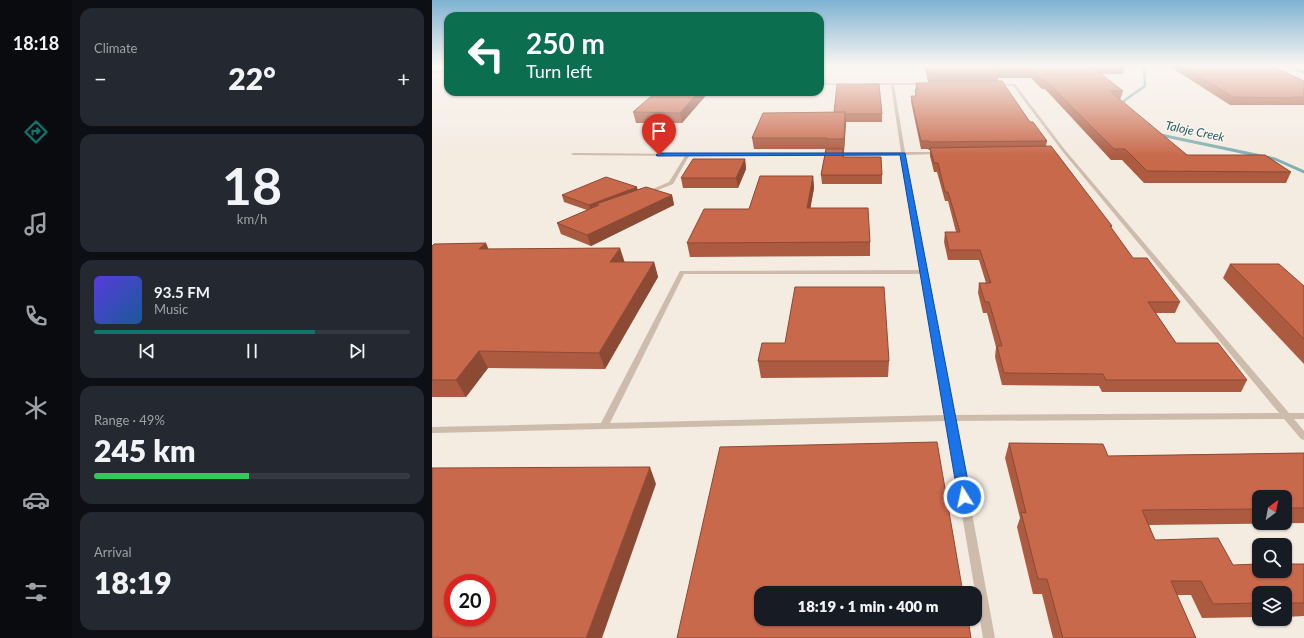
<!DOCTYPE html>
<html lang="en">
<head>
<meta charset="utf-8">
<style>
  body { margin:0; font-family:Lato,sans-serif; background:#242831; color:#f1f3f6; height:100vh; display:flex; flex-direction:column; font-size:15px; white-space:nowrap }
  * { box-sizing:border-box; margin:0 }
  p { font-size:13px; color:#9ea1a6 }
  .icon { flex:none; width:22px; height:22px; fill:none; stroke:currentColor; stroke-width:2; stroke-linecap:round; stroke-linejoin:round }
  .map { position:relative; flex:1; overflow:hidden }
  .details { display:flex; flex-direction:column; gap:8px; padding:8px; background:#0d0f14; width:360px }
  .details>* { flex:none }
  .top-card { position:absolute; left:12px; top:12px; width:380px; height:84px; border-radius:12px; box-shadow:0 1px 3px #0004; background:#0b6e4f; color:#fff; overflow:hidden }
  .needle { width:26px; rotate:32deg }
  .fabs { position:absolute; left:820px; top:490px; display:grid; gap:8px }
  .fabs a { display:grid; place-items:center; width:40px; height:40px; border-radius:8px; background:#171b24; box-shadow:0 1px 3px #0004; font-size:20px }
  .speed { position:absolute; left:12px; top:574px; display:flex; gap:8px; font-size:20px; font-weight:700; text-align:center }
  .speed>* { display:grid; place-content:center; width:52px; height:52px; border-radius:50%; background:#171b24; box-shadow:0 1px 3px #0004; line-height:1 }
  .speed .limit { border:6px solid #d22; background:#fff; color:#111 }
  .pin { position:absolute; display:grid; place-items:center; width:34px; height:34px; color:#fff; margin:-41px -17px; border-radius:50% 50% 50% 0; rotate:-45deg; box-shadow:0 0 4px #0007 }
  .pin .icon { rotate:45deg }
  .me { position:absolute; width:44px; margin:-22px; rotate:350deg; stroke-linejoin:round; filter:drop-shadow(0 0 3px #0008) }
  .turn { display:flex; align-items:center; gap:14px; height:84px; padding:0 16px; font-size:18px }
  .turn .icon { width:52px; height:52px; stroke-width:2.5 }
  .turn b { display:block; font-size:28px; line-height:34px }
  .big { font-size:30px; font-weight:800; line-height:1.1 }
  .details .card { flex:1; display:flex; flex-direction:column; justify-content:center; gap:6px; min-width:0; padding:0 14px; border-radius:12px; background:#242831 }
  .details .dial { align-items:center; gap:0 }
  .dial b { font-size:52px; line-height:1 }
  .song { display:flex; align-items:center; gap:12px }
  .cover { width:48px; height:48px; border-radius:6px; background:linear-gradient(135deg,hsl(250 70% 55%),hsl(210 70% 35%)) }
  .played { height:4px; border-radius:2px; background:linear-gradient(90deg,#0f766e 70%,#363941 70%) }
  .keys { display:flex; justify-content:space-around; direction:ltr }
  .heat { display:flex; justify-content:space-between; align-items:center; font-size:22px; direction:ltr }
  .charge { height:6px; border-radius:3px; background:linear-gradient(90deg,#34c759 49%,#363941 0) }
  .trip { position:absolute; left:322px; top:586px; width:228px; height:40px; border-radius:12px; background:#171b24; box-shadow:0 1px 3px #0004; font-weight:800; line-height:40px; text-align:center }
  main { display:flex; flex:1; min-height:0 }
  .dock { display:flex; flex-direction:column; width:72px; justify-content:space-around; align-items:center; background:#090b0e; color:#9ea1a6 }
  .dock .icon { width:28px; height:28px }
  .dock .on { color:#0f766e }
  .dock b { font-size:18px; color:#f1f3f6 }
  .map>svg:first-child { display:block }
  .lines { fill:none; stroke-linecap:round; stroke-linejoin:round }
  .stream-far1 { stroke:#7fb0b2; stroke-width:2.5 }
  .stream { stroke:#7fb0b2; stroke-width:3 }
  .lane { fill:#cdbbac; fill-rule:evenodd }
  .secondary { fill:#a18a7d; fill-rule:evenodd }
  .wall { fill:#ac5a40; fill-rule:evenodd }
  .shaded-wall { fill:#8c4a34 }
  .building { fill:#c8694b; stroke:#8c4a34; fill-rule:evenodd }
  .route { fill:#1a73e8; stroke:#114b97 }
  .labels { text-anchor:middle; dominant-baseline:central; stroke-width:3; stroke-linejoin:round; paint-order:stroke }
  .far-water-label { font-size:12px; font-style:italic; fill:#1f5a5e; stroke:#fbf5ee }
</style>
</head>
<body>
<main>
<nav class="dock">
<b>18:18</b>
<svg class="icon on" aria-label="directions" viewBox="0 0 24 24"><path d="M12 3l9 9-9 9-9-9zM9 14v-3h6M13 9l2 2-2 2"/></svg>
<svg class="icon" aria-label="music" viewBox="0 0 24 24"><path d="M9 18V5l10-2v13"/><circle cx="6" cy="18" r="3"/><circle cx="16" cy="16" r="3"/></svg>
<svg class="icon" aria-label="phone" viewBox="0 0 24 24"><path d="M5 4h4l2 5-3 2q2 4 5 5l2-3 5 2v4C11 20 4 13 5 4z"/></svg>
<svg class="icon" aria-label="climate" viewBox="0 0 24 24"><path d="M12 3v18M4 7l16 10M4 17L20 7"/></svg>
<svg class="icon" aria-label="car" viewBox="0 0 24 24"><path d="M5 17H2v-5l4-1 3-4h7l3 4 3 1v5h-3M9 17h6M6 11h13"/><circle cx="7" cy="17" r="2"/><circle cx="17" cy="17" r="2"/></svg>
<svg class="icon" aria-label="filters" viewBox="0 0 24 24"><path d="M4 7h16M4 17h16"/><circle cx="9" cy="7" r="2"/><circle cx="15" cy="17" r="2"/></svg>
</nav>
<section class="details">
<div class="card"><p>Climate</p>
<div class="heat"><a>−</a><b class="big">22°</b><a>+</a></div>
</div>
<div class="card dial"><b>18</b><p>km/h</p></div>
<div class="card">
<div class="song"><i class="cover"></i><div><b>93.5 FM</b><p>Music</p></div></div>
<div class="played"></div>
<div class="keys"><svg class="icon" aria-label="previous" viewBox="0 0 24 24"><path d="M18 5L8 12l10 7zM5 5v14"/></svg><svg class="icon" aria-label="pause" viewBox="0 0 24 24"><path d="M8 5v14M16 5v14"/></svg><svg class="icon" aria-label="next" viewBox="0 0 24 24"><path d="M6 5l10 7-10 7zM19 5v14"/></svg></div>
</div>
<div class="card"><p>Range · 49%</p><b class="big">245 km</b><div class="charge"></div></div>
<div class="card"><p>Arrival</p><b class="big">18:19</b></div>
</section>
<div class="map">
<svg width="872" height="638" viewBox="0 0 872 638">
  <rect width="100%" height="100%" fill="#f4ebe1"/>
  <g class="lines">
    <polyline class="stream-far1" points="686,108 693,100 713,86 712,66"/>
    <polyline class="stream" points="724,134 843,159 872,172"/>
    <g class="lane">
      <polygon points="388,66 389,67 391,76 396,83 416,84 414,85 388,85 388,83 393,83 389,76"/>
      <polygon points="16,70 16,72 0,73 0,71"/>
      <path d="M438,83H492L494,84L492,85H462L473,152H507L509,153L507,154L473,155L522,415L847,413L631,152L581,86L563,85L564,83L583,84L633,150L857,413H872V419H862L872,431V440L869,439L852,419L523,421L563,638H551L514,421L0,433V427L169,423L248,271L489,270L469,155L257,156L241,184L216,194H214V192L237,182L253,156L141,155L139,154L141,153L256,154L469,152L459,85H437ZM252,274H489L513,415L178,423Z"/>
    </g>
    <polygon class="secondary" points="854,66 860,66 872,71 872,74"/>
  </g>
  <g class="wall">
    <polygon points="492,66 693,66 691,74 668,74 691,91 688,100 755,155 859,172 854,183 712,183 690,160 679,160 613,89 610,89 599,78 566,78 566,81 598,122 615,141 614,146 680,226 679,228 701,258 748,302 743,313 724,313 744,343 815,380 809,392 670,392 667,386 570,385 563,357 564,347 555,313 551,313 546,293 547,283 554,283 547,260 516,260 512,242 513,232 524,232 516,201 513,201 505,172 502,172 498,156 498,150 497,150 496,149 489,149 479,102 479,96 483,96 484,83 497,83 497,82 496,82"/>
    <polygon points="737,66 839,66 872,81 872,105 798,105"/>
    <polygon points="224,92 276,92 276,93 250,123 204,123 201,112"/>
    <polygon points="331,113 450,114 450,122 414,122 412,151 412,157 450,175 450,184 390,184 389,175 394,149 322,149 320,138"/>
    <polygon points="313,159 314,169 306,188 251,188 249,178"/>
    <polygon points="381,176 382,188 378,208 438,242 438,256 258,257 255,243"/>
    <polygon points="206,189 240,195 242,205 159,246 129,234 125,223 155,210 132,202 130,195"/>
    <polygon points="54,243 56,249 192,262 222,262 226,277 173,369 56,368 34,397 0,397 0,246"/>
    <polygon points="798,264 872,286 872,364 791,278"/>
    <polygon points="326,361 457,361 456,377 329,378"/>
    <path d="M577,443L676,456L872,453V523L717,525L723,540L801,565L872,564V616L853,617V593H827V617L770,618L759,595H745L764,638H621L610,594H601L585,527L588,518L573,458ZM827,497H853V523H827Z"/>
  </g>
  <g class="shaded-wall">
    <polygon points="266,92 276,92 276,93 250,123 248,113"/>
    <polygon points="413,112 414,123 412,151 412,139"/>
    <polygon points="313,159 314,169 306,188 304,178"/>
    <polygon points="381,176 382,188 376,222 375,208"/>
    <polygon points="205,187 207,194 167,205 164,204 166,209 159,212 157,205"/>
    <polygon points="240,195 242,205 159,246 155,235"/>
    <polygon points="54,243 60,258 47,249"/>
    <polygon points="188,248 193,263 178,262"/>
    <polygon points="222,262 226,277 173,369 167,353"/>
    <polygon points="47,351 56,368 34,397 24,380"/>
    <polygon points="218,467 224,484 170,638 154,638"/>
  </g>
  <g class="building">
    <polygon points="494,66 659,66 691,91 678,91 755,155 833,155 859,172 715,171 693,149 682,149 614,81 611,81 600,70 563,70 566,74 496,74"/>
    <polygon points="750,66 839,66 872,81 872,97 860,97 861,98 801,97"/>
    <polygon points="497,81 570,81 598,122 601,122 615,141 497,142 497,141 489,141 479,96 484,96 483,90 486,90 484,83 498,83"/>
    <polygon points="405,84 447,84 450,114 413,114 413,112 402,113"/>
    <polygon points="224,92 266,92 248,113 201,112"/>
    <polygon points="413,112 412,139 394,139 395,138 320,138 331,113"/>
    <polygon points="619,146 680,226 678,226 701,258 715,258 748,302 716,302 744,343 786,343 815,380 674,380 671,374 572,373 565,346 570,346 557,302 553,302 547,283 559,283 548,250 517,250 513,232 528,232 516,192 513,192 506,163 502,163 498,148"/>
    <polygon points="394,149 411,149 411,157 449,157 450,175 389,175"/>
    <polygon points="261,159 313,159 304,178 249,178"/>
    <polygon points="328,176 381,176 375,208 436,208 438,242 255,243 272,209 317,209"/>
    <polygon points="174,177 205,187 157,205 130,195"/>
    <polygon points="214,187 240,195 155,235 125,223 167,205 164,204"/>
    <polygon points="54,243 47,249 188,248 178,262 222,262 167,353 47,351 24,380 0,380 0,246 2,244"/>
    <polygon points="798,264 847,264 872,286 872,339"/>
    <polygon points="363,287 452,287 457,361 326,361 330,343 353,343"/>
    <polygon points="505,442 531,593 329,593 329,619 536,619 539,638 245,638 288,447"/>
    <polygon points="577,443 671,444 676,456 872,453 872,508 853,508 853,497 827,497 827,509 710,510 723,540 786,538 801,565 827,564 827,571 853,571 853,564 872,564 872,603 853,603 853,593 827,593 827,603 781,604 769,581 739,581 764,638 631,638 615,579 606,579 589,512 594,513"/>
    <path d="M218,467L154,638H0V468ZM21,583H55V617H21Z"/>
  </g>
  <linearGradient id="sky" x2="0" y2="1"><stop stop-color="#7eb2d2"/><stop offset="0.42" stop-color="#faf6f2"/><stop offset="1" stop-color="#faf6f2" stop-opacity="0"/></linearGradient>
  <rect width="872" height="156" fill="url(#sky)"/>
  <polygon class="route" points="227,153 473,153 539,497 537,501 532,502 528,501 526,497 468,155 225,156 224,155"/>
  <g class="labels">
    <g class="far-water-label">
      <text transform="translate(763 131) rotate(12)">Taloje Creek</text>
    </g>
  </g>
</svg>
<div class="fabs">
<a><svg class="needle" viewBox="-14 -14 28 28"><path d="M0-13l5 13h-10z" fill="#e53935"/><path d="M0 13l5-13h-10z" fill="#9ea1a6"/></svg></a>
<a><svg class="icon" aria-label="search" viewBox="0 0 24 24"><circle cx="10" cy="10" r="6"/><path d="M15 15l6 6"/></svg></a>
<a><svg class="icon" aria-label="layers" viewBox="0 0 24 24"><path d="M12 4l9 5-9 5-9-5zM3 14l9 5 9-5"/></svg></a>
</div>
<div class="speed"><div class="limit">20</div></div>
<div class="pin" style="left:227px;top:155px;background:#d93025"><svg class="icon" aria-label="arrive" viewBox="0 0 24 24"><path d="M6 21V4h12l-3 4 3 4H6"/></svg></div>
<svg class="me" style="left:532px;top:497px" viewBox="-20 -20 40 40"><circle r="17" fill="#1a73e8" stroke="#fff" stroke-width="3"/><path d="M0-11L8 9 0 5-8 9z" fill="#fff"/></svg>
<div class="trip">18:19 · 1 min · 400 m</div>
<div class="top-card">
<div class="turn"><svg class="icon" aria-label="left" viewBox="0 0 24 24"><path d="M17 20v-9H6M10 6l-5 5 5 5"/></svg><div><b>250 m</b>Turn left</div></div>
</div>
</div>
</main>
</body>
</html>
